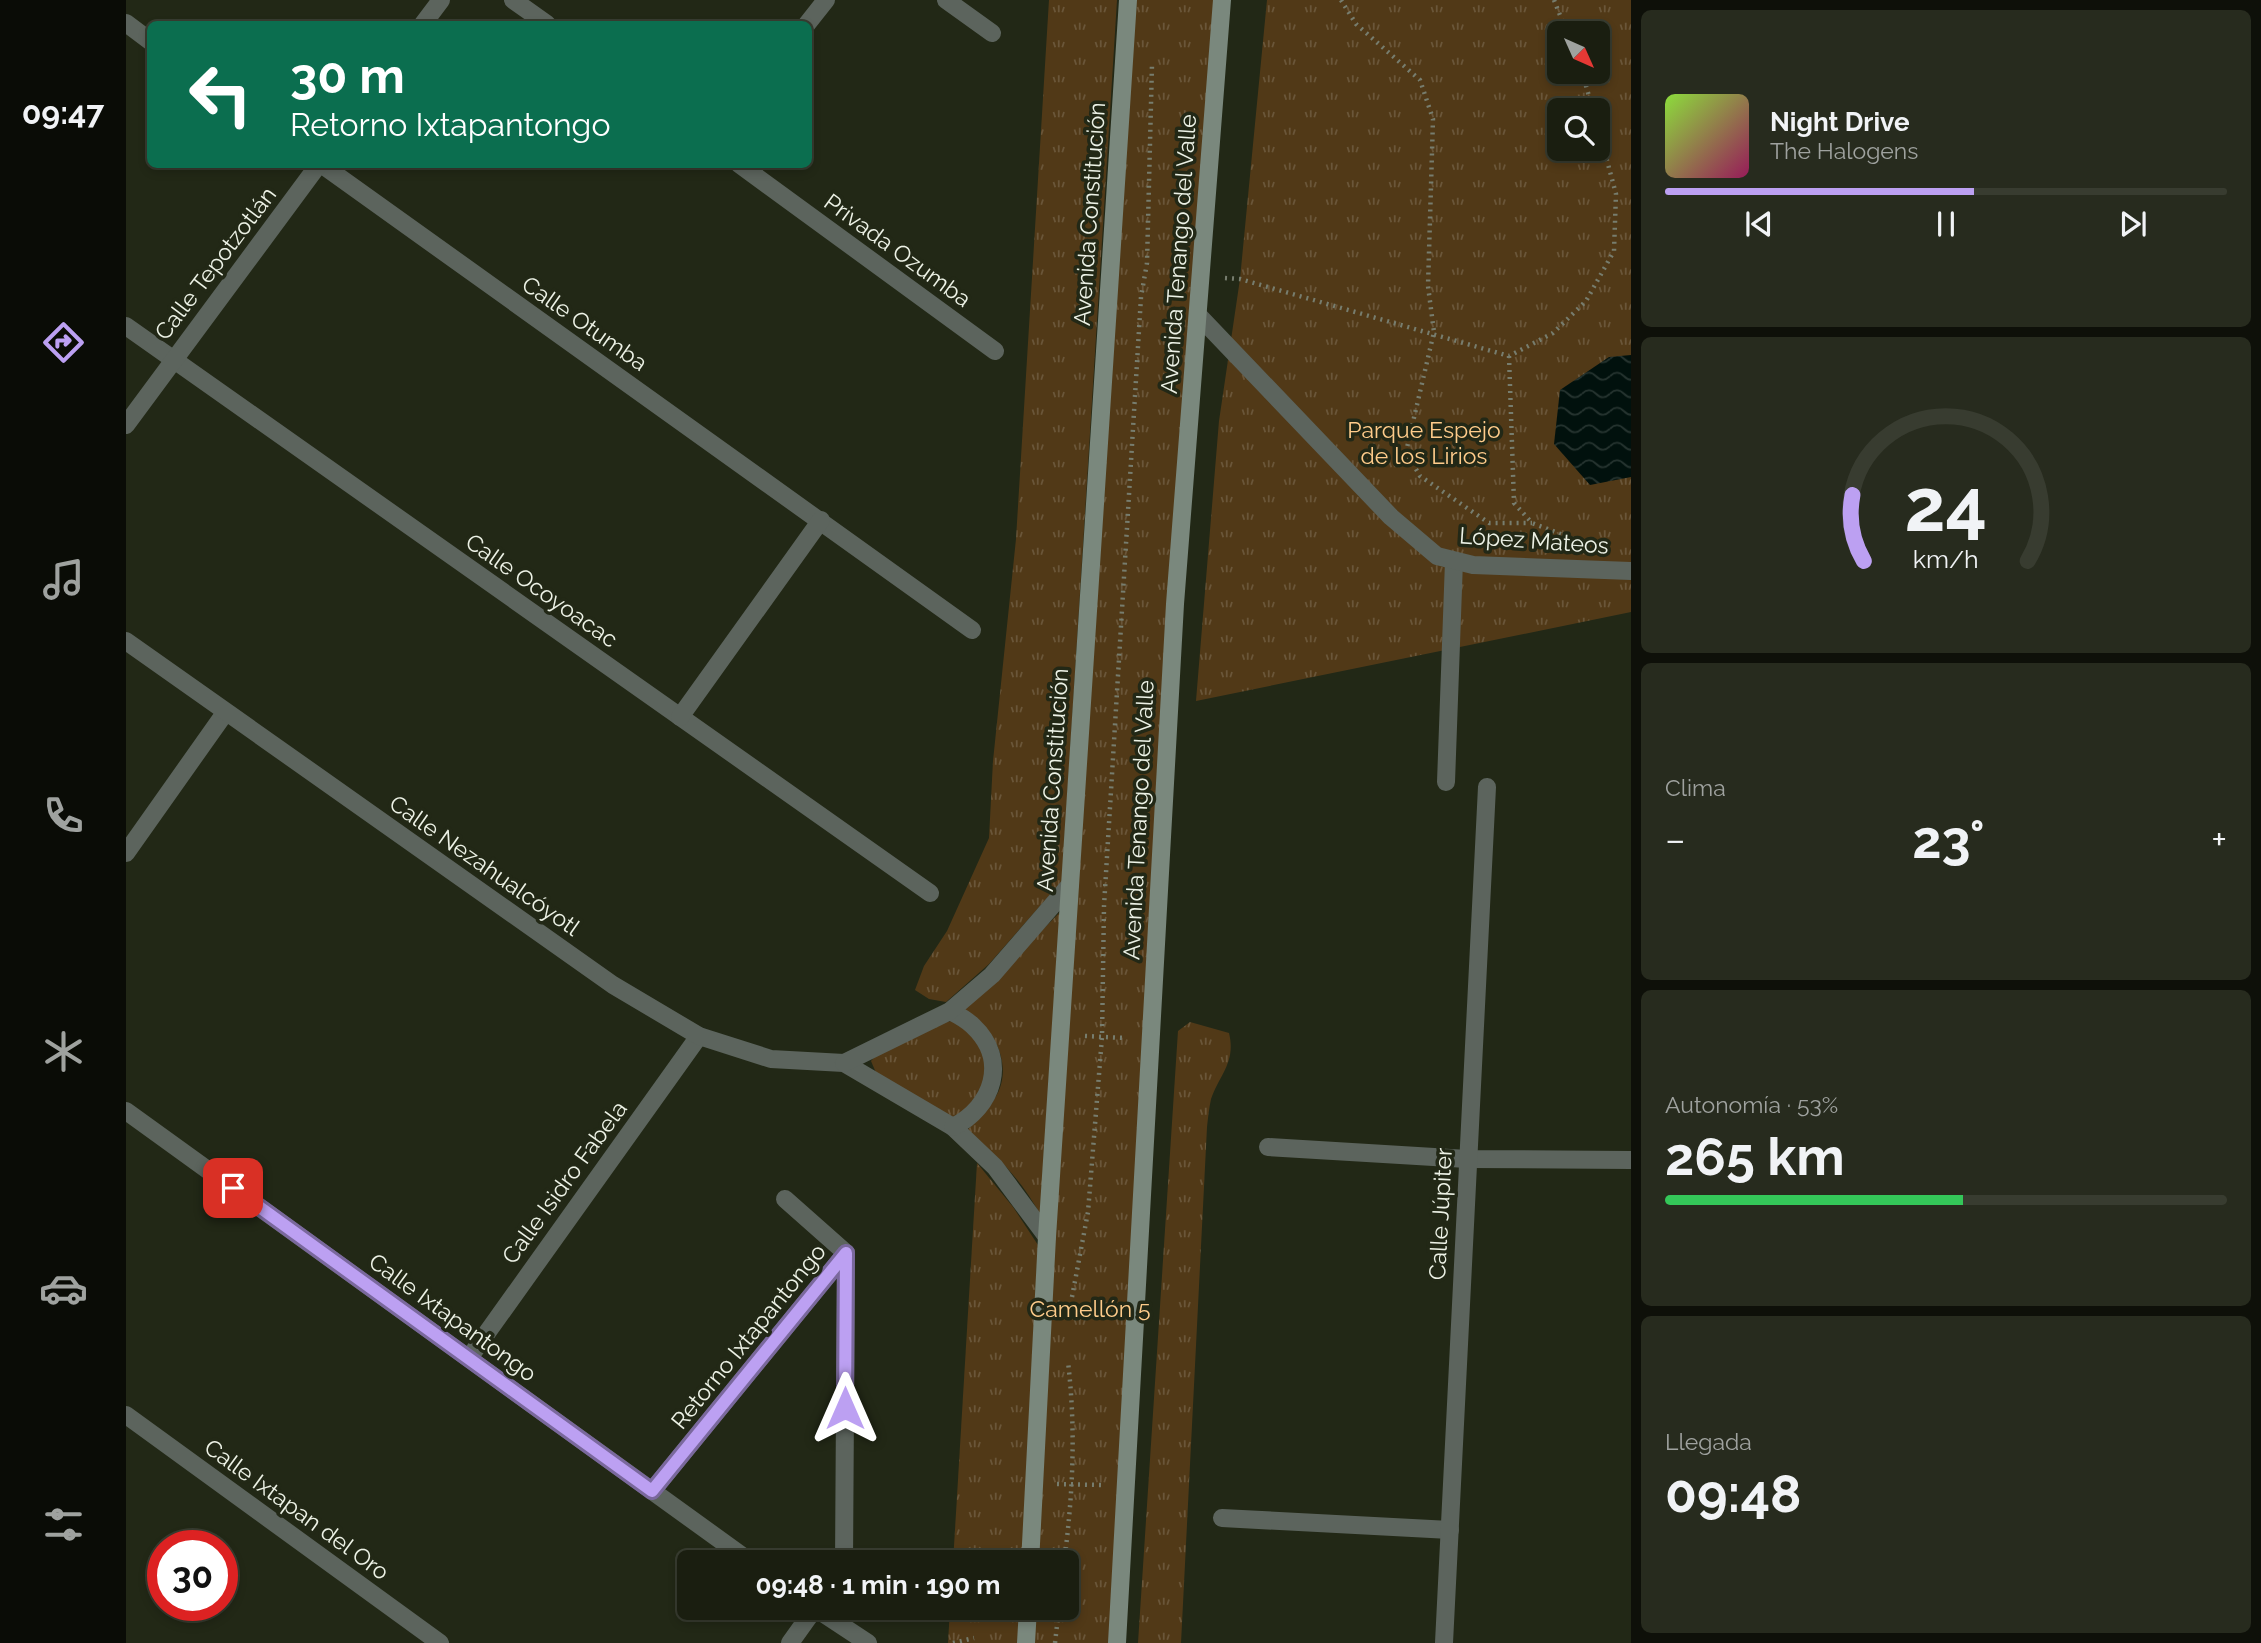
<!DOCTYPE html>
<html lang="es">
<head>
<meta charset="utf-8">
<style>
  body { margin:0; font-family:Raleway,sans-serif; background:#272b1e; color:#f1f3f6; height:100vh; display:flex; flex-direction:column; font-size:26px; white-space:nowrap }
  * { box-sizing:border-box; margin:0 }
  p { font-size:23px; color:#9fa29f }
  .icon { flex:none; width:38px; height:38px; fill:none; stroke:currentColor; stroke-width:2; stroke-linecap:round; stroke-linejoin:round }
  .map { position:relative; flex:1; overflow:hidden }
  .details { display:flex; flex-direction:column; gap:10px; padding:10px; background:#0e1009; width:630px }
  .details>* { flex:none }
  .hud { position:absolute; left:21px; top:21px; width:665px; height:147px; border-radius:10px; box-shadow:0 4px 10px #0003,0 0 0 2px #383c30; background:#0b6e4f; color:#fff; overflow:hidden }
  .needle { width:46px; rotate:135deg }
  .fabs { position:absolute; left:1421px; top:21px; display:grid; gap:14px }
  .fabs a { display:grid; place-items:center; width:63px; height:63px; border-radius:10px; background:#1a1e10; box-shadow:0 4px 10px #0003,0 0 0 2px #383c30; font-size:35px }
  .speed { position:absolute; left:21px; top:1530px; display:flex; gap:14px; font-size:35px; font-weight:700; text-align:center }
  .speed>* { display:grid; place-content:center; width:91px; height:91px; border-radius:50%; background:#1a1e10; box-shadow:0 4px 10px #0003,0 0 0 2px #383c30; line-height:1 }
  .speed .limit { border:10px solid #d22; background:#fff; color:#111 }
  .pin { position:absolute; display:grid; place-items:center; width:60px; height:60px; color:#fff; margin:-30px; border-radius:14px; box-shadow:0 4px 10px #0006 }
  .me { position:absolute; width:77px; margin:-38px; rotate:0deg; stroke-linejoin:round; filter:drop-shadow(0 0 5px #0008) }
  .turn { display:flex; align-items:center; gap:24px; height:147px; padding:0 28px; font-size:32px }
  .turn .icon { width:91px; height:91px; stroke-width:2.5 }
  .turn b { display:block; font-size:49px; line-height:60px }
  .big { font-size:52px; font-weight:700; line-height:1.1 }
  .details .widget { flex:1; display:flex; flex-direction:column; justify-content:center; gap:10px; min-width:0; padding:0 24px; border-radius:10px; background:#272b1e }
  .details .dial { align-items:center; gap:0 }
  .dial svg { height:182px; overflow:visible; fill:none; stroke:#383c30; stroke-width:7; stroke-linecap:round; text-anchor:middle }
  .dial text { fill:#f1f3f6; stroke:none }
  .song { display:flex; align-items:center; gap:21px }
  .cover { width:84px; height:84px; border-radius:10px; background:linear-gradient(135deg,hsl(90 70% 55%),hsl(330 70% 35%)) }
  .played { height:7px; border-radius:4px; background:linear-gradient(90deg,#bca0f2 55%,#383c30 55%) }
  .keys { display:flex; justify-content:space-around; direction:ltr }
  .heat { display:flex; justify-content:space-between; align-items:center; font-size:38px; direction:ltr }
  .charge { height:10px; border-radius:5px; background:linear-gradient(90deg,#34c759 53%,#383c30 0) }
  .trip { position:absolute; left:551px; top:1550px; width:402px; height:70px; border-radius:10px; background:#1a1e10; box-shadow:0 4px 10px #0003,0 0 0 2px #383c30; font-weight:700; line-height:70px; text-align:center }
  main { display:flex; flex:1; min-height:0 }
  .dock { display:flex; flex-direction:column; width:126px; justify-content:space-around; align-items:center; background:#0a0c06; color:#9fa29f }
  .dock .icon { width:49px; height:49px }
  .dock .active { color:#bca0f2 }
  .dock b { font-size:32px; color:#f1f3f6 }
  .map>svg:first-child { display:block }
  .park { fill:url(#park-tufts); fill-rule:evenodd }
  .water { fill:url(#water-waves) }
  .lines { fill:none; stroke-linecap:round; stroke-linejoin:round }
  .path { stroke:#777d6e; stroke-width:4.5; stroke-dasharray:2 5; stroke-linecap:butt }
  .service { stroke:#5c645d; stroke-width:18 }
  .minor { stroke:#5c645d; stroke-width:18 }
  .tertiary { stroke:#5c645d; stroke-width:18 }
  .secondary { stroke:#7a887d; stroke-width:18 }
  .route-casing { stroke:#7a689d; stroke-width:18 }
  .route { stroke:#bca0f2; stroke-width:12 }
  .labels { text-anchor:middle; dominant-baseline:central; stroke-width:7; stroke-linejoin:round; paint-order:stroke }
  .street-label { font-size:23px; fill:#edf2e6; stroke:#222816 }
  .park-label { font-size:23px; fill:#ffcc8b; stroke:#222816 }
</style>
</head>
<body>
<main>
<nav class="dock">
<b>09:47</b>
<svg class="icon active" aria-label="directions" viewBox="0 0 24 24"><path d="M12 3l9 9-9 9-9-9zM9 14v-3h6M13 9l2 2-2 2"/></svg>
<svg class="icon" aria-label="music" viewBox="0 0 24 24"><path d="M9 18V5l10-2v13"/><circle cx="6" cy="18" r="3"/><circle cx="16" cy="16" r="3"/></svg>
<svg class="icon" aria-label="phone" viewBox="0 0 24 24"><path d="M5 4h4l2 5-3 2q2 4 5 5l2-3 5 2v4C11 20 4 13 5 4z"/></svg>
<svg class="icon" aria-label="climate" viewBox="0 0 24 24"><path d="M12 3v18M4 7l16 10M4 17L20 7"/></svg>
<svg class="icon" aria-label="car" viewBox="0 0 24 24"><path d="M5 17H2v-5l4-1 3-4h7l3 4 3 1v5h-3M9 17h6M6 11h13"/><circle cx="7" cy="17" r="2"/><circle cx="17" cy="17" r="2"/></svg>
<svg class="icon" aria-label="filters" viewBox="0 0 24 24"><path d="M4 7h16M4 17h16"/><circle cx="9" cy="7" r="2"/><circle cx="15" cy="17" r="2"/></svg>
</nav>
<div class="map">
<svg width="1505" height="1643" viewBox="0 0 1505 1643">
  <defs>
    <pattern id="park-tufts" width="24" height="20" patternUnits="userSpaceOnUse" patternTransform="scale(1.75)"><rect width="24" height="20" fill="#513917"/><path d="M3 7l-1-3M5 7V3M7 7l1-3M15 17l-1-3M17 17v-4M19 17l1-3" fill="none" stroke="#6a5639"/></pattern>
    <pattern id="water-waves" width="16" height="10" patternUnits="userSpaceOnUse" patternTransform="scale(1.75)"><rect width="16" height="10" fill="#01110d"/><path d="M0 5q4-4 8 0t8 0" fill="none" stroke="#263430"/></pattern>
  </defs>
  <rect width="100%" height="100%" fill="#222816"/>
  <g class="park">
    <polygon points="923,0 991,0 936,881 863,964 820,1002 803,999 789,990 798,966 821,931 863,838 867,761 890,539"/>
    <polygon points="1005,0 1092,0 989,1643 903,1643 905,1608 942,1608 942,1563 907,1563"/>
    <path d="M1141,0H1505V612L1070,701L1093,421L1114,279ZM1433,33H1472V72H1433ZM1433,110H1472V149H1433Z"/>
    <path d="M934,912L914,1214C895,1180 871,1154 840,1131C850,1121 862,1110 869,1098C889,1066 868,1025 837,1011Z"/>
    <path d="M826,1021C861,1042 862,1050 859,1090L827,1121L751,1075L745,1061L752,1053L813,1023Z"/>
    <path d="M1064,1022L1103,1033C1110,1062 1094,1074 1085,1099C1083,1108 1082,1118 1081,1127L1055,1643H1012L1052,1031Z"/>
    <polygon points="851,1163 887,1207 912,1245 896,1563 827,1563"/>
    <polygon points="824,1608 894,1608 892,1643 822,1643"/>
  </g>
  <polygon class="water" points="1505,355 1505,477 1464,485 1428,444 1434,390 1483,357"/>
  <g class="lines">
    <g class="path">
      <polyline points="1215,0 1230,24 1294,80 1307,119 1302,286 1308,332 1280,452 1294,476 1363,523 1406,523"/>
      <polyline points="1428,0 1441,33"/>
      <polyline points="1456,72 1467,110"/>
      <polyline points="1099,278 1114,279 1383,356 1427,333 1460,301 1488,251 1490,194 1472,127"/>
      <polyline points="1383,356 1388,503 1406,523 1455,542"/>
      <polyline points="959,1036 999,1038"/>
      <polyline points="946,1297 962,1212 976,1037 978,906 1015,297 1021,263 1026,64"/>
      <polyline points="931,1484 975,1485"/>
      <path d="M938,1563C947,1494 950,1430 942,1362"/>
      <polyline points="827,1643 848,1638"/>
      <polyline points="929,1643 933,1608"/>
    </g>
    <polyline class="service" points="1320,782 1328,561"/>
    <g class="minor">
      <polyline points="387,0 421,24"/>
      <polyline points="820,0 866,33"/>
      <polyline points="0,23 24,41"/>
      <polyline points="297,24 315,0"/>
      <polyline points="681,24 700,0"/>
      <polyline points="195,164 846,630"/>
      <polyline points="613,164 869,351"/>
      <polyline points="1072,315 1265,517 1311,556 1347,565 1505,571"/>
      <polyline points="0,326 804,893"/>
      <polyline points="0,425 193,164"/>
      <polyline points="554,717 695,520"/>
      <polyline points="0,853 99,713"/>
      <polyline points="0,1111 626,1563"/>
      <polyline points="1142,1147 1341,1159 1505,1160"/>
      <polyline points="659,1199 720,1253"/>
      <polyline points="343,1358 573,1036"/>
      <polyline points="0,1415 314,1643"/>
      <polyline points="526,1491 720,1253"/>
      <polyline points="1096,1518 1324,1530"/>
      <polyline points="718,1563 720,1253"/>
      <polyline points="689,1608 742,1643"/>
      <polyline points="664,1643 689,1608"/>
      <polyline points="1318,1643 1361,787"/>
    </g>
    <g class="tertiary">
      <polyline points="0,641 487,985 573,1036 645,1059 718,1063 827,1127 869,1167 921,1237"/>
      <path d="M824,1011C832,1015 841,1020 847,1026C883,1060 867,1107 827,1127"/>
      <polyline points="718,1063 824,1011 866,975 944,885"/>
    </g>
    <g class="secondary">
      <polyline points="904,1563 921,1237 1002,0"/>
      <polyline points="900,1643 902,1608"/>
      <polyline points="991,1643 1049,604 1096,0"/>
    </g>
  </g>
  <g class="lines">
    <g class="route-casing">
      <polyline id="route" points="107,1188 526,1491 720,1253 719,1408"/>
    </g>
    <use href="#route" class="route"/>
  </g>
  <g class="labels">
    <g class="street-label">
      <text transform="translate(963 214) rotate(-86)">Avenida Constitución</text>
      <text transform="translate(772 250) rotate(36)">Privada Ozumba</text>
      <text transform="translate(1052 254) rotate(-86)">Avenida Tenango del Valle</text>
      <text transform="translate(89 263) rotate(-53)">Calle Tepotzotlán</text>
      <text transform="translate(459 323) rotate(35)">Calle Otumba</text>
      <text transform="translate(1408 540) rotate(4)">López Mateos</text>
      <text transform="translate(416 590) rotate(35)">Calle Ocoyoacac</text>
      <text transform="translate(926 780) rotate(-86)">Avenida Constitución</text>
      <text transform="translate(1012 820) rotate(-87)">Avenida Tenango del Valle</text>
      <text transform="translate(359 865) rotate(35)">Calle Nezahualcóyotl</text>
      <text transform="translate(438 1182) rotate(-54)">Calle Isidro Fabela</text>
      <text transform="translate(1314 1214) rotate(-87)">Calle Júpiter</text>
      <text transform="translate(327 1317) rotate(36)">Calle Ixtapantongo</text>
      <text transform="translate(622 1336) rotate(-51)">Retorno Ixtapantongo</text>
      <text transform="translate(171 1509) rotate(36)">Calle Ixtapan del Oro</text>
    </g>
    <g class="park-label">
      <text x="1298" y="429">Parque Espejo<tspan x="1298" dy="26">de los Lirios</tspan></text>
      <text x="964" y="1308">Camellón 5</text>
    </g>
  </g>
</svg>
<div class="fabs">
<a><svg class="needle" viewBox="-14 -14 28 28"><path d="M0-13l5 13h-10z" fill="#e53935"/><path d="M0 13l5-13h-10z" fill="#9fa29f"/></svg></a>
<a><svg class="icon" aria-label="search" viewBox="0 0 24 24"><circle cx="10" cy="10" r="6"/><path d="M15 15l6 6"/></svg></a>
</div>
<div class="speed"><div class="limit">30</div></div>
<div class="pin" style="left:107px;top:1188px;background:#d93025"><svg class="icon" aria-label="arrive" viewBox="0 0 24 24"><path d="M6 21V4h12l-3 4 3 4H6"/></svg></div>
<svg class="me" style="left:719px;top:1408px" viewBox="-20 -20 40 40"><path d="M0-17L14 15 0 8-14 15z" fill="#bca0f2" stroke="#fff" stroke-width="4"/></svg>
<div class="trip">09:48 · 1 min · 190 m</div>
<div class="hud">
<div class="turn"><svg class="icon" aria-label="left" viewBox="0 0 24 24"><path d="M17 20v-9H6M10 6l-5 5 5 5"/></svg><div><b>30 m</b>Retorno Ixtapantongo</div></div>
</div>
</div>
<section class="details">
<div class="widget">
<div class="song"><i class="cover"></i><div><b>Night Drive</b><p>The Halogens</p></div></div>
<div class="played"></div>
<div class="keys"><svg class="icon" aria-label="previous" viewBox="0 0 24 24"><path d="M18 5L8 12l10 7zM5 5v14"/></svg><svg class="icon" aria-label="pause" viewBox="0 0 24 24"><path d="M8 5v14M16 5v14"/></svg><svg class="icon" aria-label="next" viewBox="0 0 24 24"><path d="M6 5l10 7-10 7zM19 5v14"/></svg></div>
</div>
<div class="widget dial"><svg viewBox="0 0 100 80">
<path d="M14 69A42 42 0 1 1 86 69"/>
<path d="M14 69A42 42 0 0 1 9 40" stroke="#bca0f2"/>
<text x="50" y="56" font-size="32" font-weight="700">24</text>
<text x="50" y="72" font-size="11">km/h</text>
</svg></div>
<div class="widget"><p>Clima</p>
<div class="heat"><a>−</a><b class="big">23°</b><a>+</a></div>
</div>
<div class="widget"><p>Autonomía · 53%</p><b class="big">265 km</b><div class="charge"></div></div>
<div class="widget"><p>Llegada</p><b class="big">09:48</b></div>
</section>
</main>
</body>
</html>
